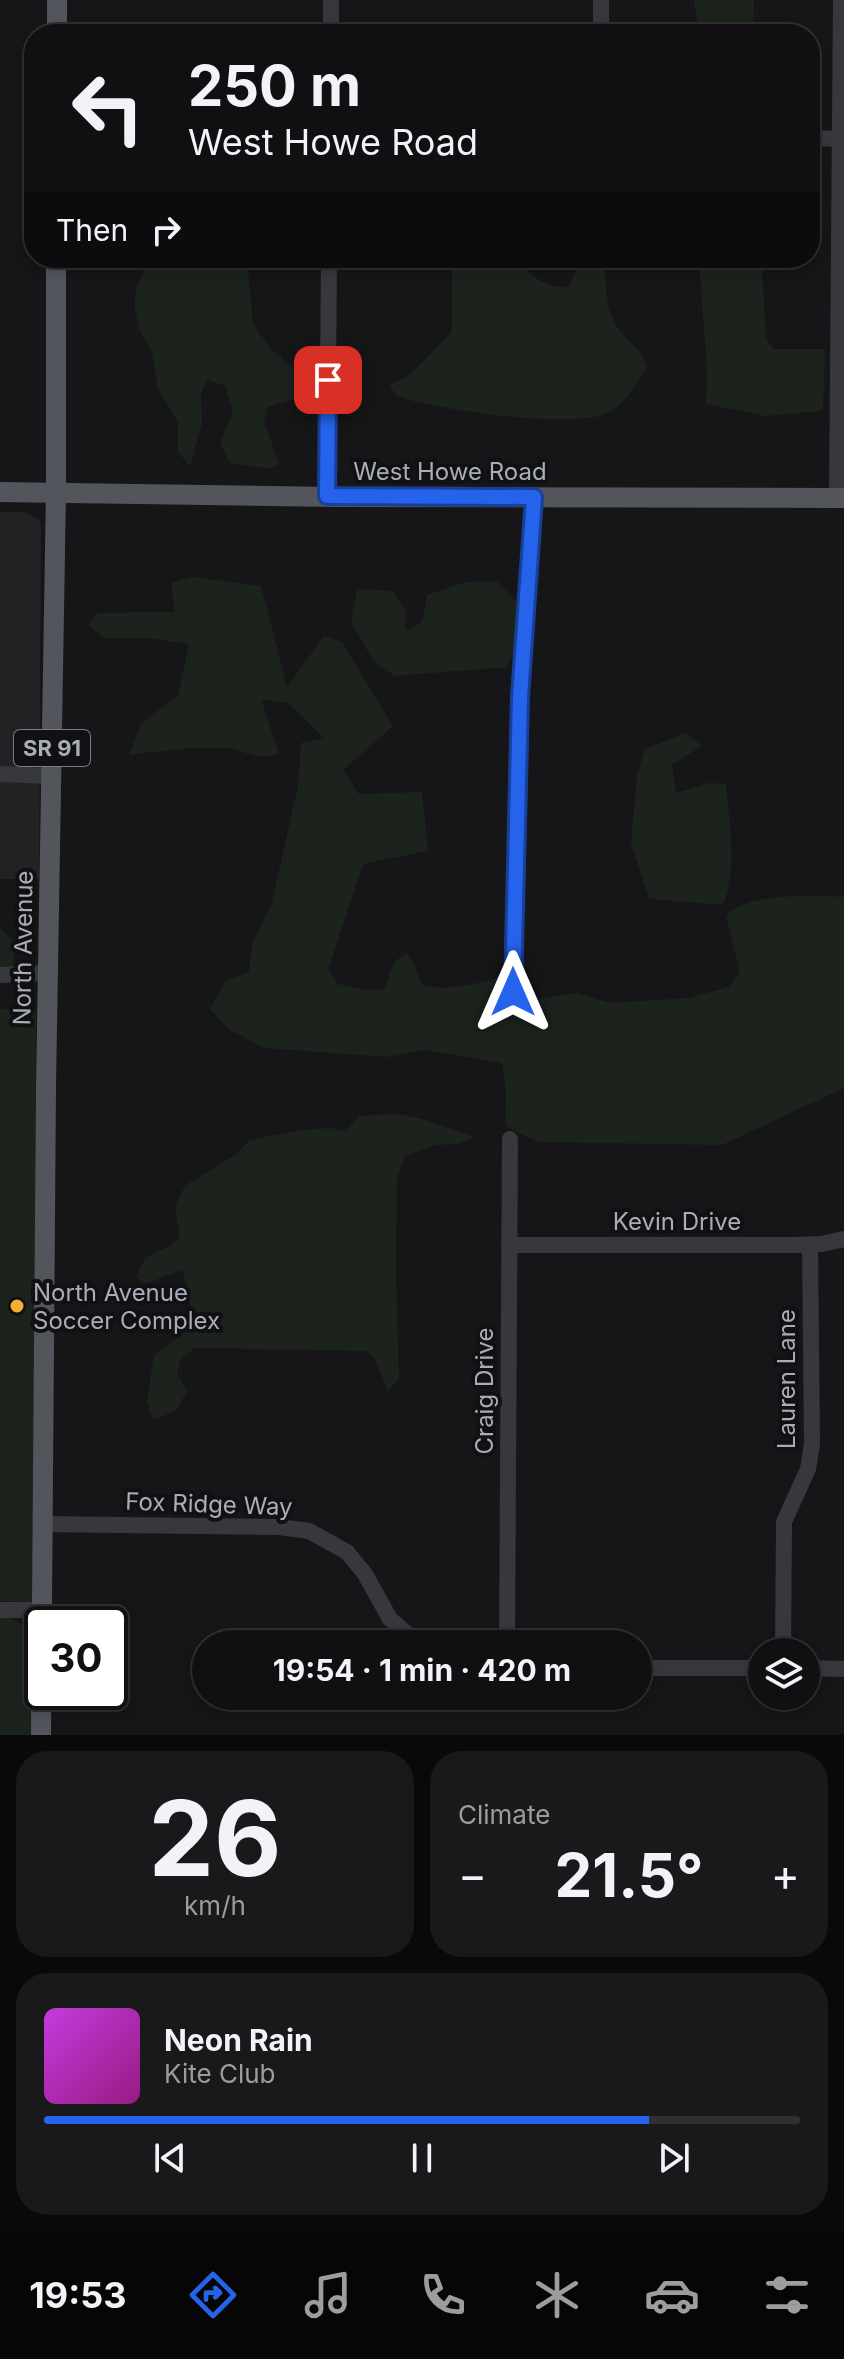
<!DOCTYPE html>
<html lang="en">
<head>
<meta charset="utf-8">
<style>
  body { margin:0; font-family:Inter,sans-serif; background:#19191b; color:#f1f3f6; height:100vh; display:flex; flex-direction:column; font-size:30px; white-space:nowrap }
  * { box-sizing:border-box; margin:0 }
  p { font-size:26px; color:#9c9d9f }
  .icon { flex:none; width:44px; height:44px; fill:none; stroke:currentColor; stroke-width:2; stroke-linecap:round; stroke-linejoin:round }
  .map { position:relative; height:1735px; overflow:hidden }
  .drawer { display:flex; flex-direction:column; gap:16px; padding:16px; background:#09090a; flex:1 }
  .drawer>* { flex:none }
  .banner { position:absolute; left:24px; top:24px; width:796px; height:244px; border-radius:32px; box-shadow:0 4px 12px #0003,0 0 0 2px #303032; background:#101012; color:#f1f3f6; overflow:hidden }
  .buttons { position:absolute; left:748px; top:1638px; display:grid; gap:16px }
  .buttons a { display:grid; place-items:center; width:72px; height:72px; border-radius:50%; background:#101012; box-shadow:0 4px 12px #0003,0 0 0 2px #303032; font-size:40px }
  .speed { position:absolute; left:24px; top:1606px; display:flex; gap:16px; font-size:40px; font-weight:700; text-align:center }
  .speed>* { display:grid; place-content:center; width:104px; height:104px; border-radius:50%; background:#101012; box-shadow:0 4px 12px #0003,0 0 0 2px #303032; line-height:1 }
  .speed .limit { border:4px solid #111; border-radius:12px; background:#fff; color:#111 }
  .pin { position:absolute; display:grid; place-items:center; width:68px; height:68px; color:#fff; margin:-34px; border-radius:16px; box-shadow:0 4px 12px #0006 }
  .me { position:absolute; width:88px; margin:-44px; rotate:0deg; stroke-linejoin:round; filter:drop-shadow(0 0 6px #0008) }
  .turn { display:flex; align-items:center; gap:28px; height:168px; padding:0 32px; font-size:36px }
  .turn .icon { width:104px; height:104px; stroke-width:2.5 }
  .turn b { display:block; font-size:56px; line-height:68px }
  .then { display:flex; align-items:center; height:76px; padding:0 32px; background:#0003; gap:16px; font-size:30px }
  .big { font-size:60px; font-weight:700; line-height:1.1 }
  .drawer .tile { flex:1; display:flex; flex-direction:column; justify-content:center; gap:12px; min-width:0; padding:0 28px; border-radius:32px; background:#19191b }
  .drawer .dial { align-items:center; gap:0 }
  .dial b { font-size:104px; line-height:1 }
  .song { display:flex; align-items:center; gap:24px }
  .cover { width:96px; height:96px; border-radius:12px; background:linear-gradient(135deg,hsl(290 70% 55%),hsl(310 70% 35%)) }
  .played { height:8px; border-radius:4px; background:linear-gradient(90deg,#2563eb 80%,#303032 80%) }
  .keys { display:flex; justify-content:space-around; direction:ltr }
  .heat { display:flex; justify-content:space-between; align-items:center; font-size:44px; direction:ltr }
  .drawer .tiles { flex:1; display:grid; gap:16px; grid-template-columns:1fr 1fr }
  .tile:last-child { grid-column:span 2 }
  .trip { position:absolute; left:192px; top:1630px; width:460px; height:80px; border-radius:40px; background:#101012; box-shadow:0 4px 12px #0003,0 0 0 2px #303032; font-weight:700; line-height:80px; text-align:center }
  .tab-bar { display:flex; height:128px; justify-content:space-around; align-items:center; background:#060607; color:#9c9d9f }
  .tab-bar .icon { width:56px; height:56px }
  .tab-bar .current { color:#2563eb }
  .tab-bar b { font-size:36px; color:#f1f3f6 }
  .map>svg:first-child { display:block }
  .built { fill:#222225 }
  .green { fill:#1c231d }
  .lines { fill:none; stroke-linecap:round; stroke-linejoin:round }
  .minor { stroke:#37383d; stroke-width:16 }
  .major { stroke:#53555c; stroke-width:20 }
  .route-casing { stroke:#184099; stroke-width:20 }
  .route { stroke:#2563eb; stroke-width:14 }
  .poi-dot { fill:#f2b134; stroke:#111113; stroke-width:3 }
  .labels { text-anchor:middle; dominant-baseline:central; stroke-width:8; stroke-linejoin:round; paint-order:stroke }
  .shield { fill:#111113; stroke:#7b7e86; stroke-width:2 }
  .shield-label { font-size:22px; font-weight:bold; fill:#a8adb8 }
  .street-label { font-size:24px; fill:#a8adb8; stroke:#111113 }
  .poi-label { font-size:24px; fill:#a8adb8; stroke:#111113; text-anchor:start }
</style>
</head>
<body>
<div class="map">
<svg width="844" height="1735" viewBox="0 0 844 1735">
  <rect width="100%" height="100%" fill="#161618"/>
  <polygon class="built" points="0,512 25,512 39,519 41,527 39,879 0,879"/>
  <g class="green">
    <polygon points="694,0 754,0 753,34 696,34 698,29"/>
    <polygon points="175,258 247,258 253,324 271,349 299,372 311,390 292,400 267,407 264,421 279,464 270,469 230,463 220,444 233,412 225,386 207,379 201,394 202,423 190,466 178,452 178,422 158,388 152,352 139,329 134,304 137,286 144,270"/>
    <path d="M447,258H515C530,274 544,289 568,287L582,258H604C607,284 603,310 621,332C634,348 641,347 647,368C636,384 627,401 611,411C581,432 433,409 396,396L390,385L411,374L452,332V275Z"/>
    <polygon points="699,258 781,258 762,271 766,339 773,349 825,349 823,411 765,416 706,404 707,372"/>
    <path d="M193,577L261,586L287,687L324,636L342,642L393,726L343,770L359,794L422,792L428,851L363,864L328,970L338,984L360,989L384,990L394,962L406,953C416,964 416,974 424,986C448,990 475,985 498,977L518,1002L577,993L610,1003L688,998L729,987L740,972L726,916C747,892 814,895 844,897V1088L722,1145L538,1142L505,1126L506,1090L502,1063L426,1050L387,1057L264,1048L229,1029L210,1009L225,982L249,971L252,944L272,902L298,786L301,743L324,738L288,703L261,699L279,754C256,762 247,750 224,748C193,747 161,751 129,755L140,725L178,695L189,644L147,638H104L88,625L97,613L175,612L171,583Z"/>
    <polygon points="496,581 518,603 520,639 506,667 395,676 374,662 351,622 357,589 393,591 406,611 405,631 422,622 427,595 466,582"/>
    <path d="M686,733L702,746L672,765L676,793L708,783L726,784C729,824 738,868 723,905L649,899L631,843L637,776L645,749Z"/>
    <polygon points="0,927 16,945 12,969 0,969"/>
    <polygon points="0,1009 36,1011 33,1602 0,1601"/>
    <polygon points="397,1114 419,1118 475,1137 457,1144 436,1145 405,1156 397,1177 396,1271 399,1379 388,1391 376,1361 367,1351 195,1348 181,1359 177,1373 187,1391 176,1411 153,1420 147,1401 154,1355 186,1332 192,1315 183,1270 144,1284 136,1277 145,1258 169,1246 180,1237 175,1206 185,1186 238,1153 249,1140 301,1130 330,1128 346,1131 359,1116"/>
    <polygon points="0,1617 11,1618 25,1627 32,1645 32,1735 0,1735"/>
  </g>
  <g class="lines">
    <g class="minor">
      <polyline points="331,34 331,0"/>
      <polyline points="601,34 601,0"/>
      <polyline points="810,138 844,139"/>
      <polyline points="327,496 329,258"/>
      <polyline points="837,498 841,0"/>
      <polyline points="0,774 51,776"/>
      <polyline points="0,975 48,973"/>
      <polyline points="513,992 520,697 534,497"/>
      <polyline points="509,1245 794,1245 821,1244 844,1239"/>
      <polyline points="42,1524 279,1527 309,1531 347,1552 365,1574 390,1619 419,1644"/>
      <polyline points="0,1610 42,1610"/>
      <polyline points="507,1644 510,1139"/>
      <polyline points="783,1652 784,1522 808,1469 812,1444 810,1245"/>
      <polyline points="638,1668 762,1668"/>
      <polyline points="806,1668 844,1669"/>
    </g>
    <g class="major">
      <polyline points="57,34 57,0"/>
      <polyline points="0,492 334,497 844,498"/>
      <polyline points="41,1735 46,1087 56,491 56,258"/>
    </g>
  </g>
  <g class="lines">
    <g class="route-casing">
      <polyline id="route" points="328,380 327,496 534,497 520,697 513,992"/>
    </g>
    <use href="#route" class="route"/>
  </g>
  <circle class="poi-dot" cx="17" cy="1306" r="8"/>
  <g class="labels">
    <rect class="shield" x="14" y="730" width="76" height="36" rx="6"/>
    <g class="shield-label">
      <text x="52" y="748">SR 91</text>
    </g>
    <g class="street-label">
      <text x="450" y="471">West Howe Road</text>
      <text transform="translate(23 948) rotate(-89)">North Avenue</text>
      <text x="677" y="1221">Kevin Drive</text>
      <text transform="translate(786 1379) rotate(-90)">Lauren Lane</text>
      <text transform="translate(484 1391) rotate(-90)">Craig Drive</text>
      <text transform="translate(209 1504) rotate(2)">Fox Ridge Way</text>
    </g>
    <g class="poi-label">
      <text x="33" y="1292">North Avenue<tspan x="33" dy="28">Soccer Complex</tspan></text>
    </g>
  </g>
</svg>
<div class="buttons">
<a><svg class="icon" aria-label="layers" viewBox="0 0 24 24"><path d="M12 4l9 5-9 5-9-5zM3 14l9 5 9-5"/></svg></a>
</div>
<div class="speed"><div class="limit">30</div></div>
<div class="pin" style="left:328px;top:380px;background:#d93025"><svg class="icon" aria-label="arrive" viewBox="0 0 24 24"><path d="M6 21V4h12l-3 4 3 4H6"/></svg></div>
<svg class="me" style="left:513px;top:992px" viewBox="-20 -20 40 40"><path d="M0-17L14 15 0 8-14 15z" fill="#2563eb" stroke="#fff" stroke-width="4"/></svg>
<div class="trip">19:54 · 1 min · 420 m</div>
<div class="banner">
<div class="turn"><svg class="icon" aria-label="left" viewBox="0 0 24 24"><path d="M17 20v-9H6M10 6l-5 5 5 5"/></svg><div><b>250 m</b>West Howe Road</div></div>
<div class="then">Then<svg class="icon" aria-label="right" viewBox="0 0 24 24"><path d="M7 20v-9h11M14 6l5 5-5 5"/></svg></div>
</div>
</div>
<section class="drawer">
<div class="tiles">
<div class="tile dial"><b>26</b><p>km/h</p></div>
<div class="tile"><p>Climate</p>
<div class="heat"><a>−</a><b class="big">21.5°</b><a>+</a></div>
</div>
<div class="tile">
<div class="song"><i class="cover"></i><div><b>Neon Rain</b><p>Kite Club</p></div></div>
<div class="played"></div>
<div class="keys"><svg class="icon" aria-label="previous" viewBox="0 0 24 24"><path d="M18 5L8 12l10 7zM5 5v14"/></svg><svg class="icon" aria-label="pause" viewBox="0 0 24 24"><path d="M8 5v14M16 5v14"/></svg><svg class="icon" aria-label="next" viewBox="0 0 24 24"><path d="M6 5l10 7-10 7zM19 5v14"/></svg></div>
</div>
</div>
</section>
<nav class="tab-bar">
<b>19:53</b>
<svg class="icon current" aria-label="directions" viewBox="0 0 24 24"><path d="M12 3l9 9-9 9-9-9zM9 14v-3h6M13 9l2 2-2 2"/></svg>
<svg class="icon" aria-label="music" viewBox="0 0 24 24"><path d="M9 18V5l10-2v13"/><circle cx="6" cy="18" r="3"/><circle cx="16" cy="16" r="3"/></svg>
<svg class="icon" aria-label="phone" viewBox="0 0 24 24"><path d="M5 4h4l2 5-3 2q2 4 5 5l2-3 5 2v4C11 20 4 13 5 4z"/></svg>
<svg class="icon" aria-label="climate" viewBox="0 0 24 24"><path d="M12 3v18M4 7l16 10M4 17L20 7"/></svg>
<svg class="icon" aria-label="car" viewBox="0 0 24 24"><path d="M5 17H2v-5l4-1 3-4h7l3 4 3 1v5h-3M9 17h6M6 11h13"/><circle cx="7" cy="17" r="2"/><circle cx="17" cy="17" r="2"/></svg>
<svg class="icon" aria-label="filters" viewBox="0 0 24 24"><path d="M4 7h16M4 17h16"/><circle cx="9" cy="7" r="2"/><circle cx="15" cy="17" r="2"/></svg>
</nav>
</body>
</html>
